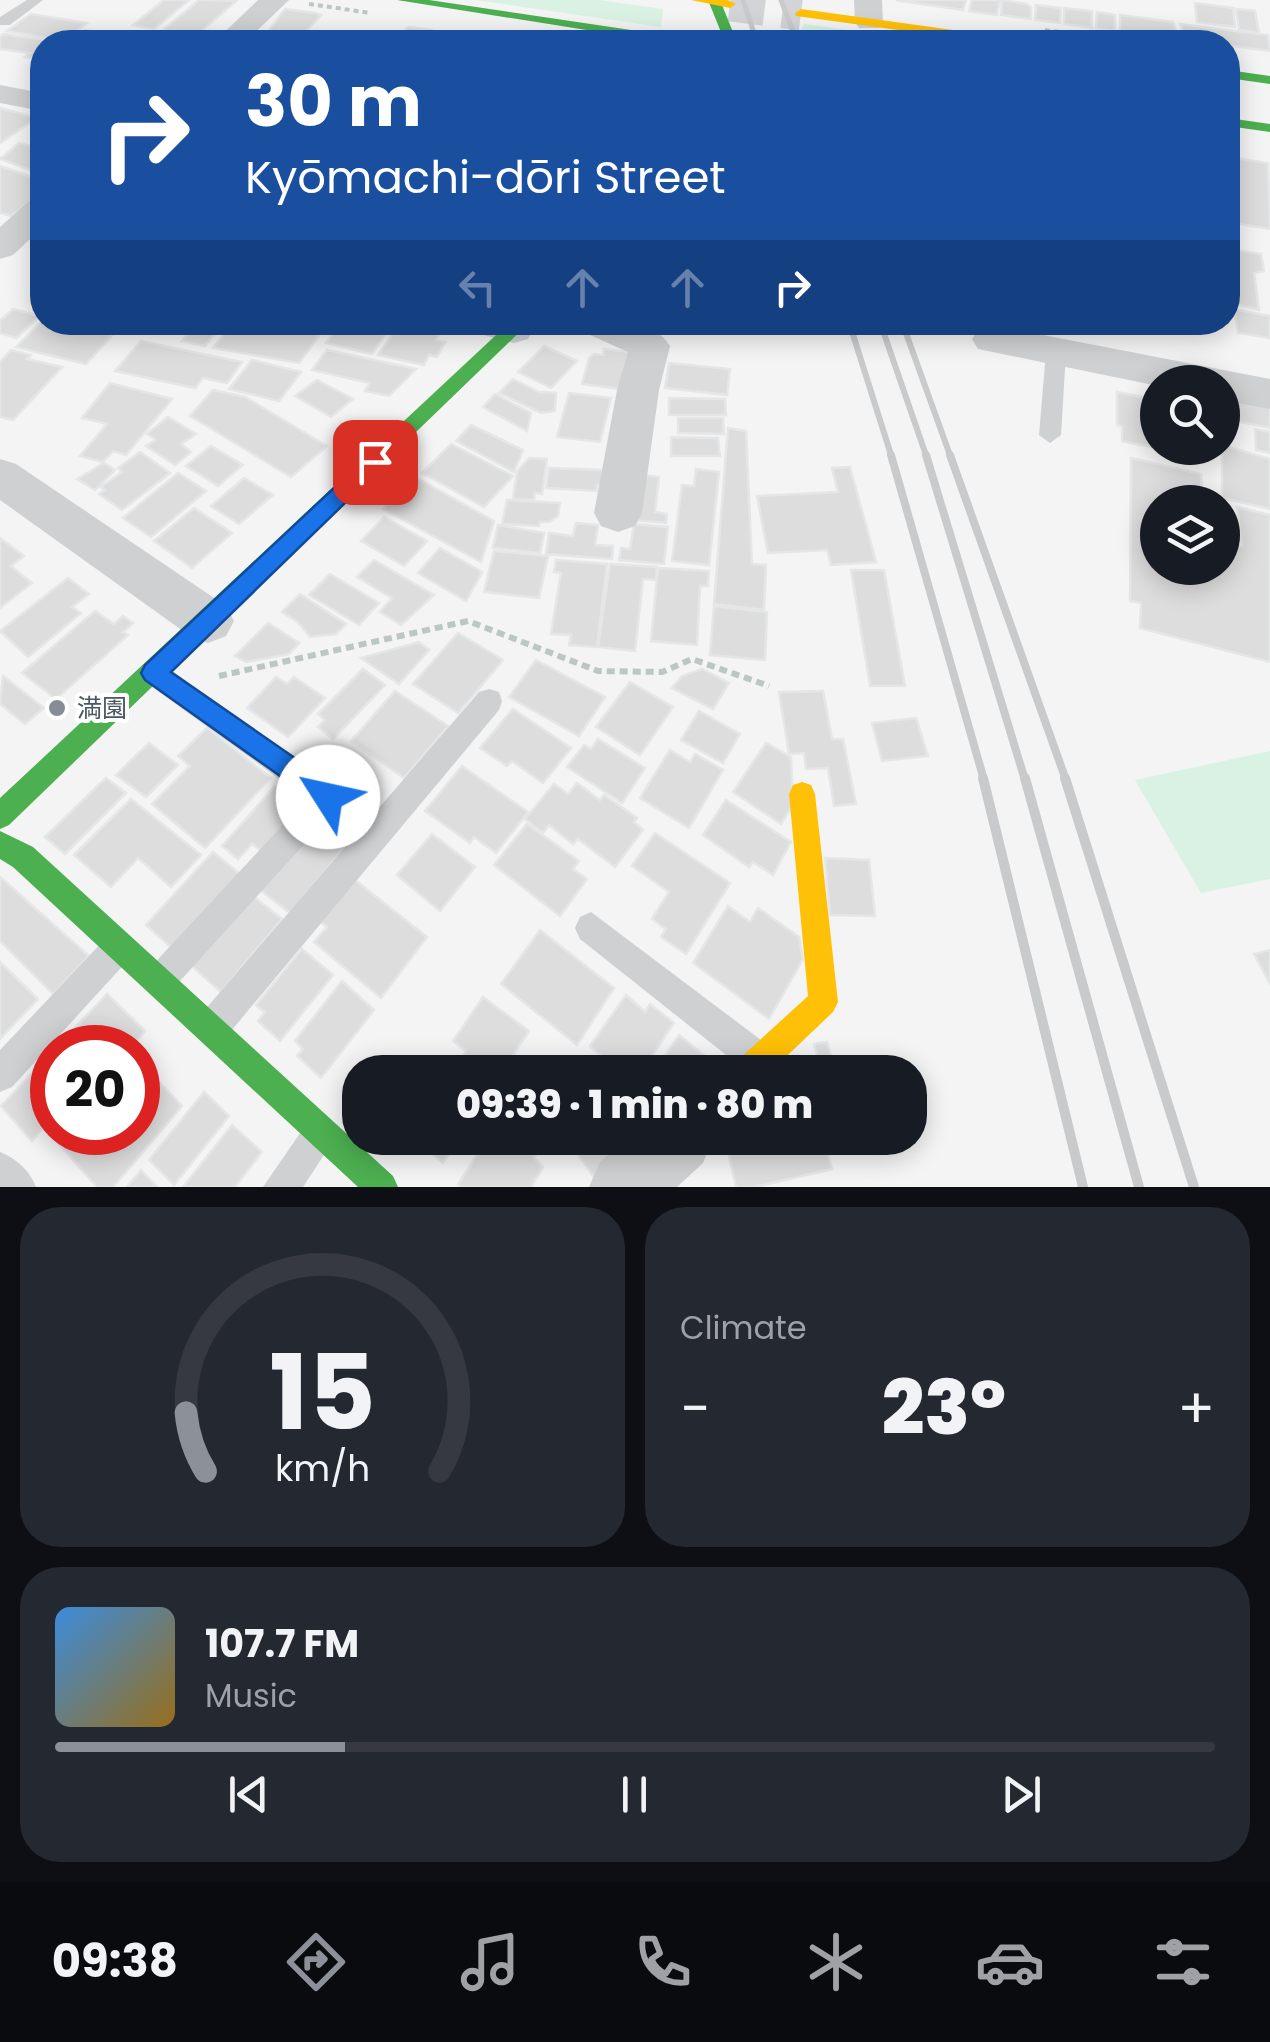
<!DOCTYPE html>
<html lang="en">
<head>
<meta charset="utf-8">
<style>
  body { margin:0; font-family:Poppins,"Noto Sans JP",sans-serif; background:#242831; color:#f1f3f6; height:100vh; display:flex; flex-direction:column; font-size:38px; white-space:nowrap }
  * { box-sizing:border-box; margin:0 }
  p { font-size:32px; color:#9ea1a6 }
  .icon { flex:none; width:55px; height:55px; fill:none; stroke:currentColor; stroke-width:2; stroke-linecap:round; stroke-linejoin:round }
  .map { position:relative; height:1187px; overflow:hidden }
  .details { display:flex; flex-direction:column; gap:20px; padding:20px; background:#0d0f14; flex:1 }
  .details>* { flex:none }
  .top-card { position:absolute; left:30px; top:30px; width:1210px; height:305px; border-radius:40px; box-shadow:0 5px 25px #0003; background:#1a4fa0; color:#fff; overflow:hidden }
  .controls { position:absolute; left:1140px; top:365px; display:grid; gap:20px }
  .controls a { display:grid; place-items:center; width:100px; height:100px; border-radius:50%; background:#171b24; box-shadow:0 5px 25px #0003; font-size:50px }
  .speed { position:absolute; left:30px; top:1025px; display:flex; gap:20px; font-size:50px; font-weight:700; text-align:center }
  .speed>* { display:grid; place-content:center; width:130px; height:130px; border-radius:50%; background:#171b24; box-shadow:0 5px 25px #0003; line-height:1 }
  .speed .limit { border:15px solid #d22; background:#fff; color:#111 }
  .pin { position:absolute; display:grid; place-items:center; width:85px; height:85px; color:#fff; margin:-42px; border-radius:20px; box-shadow:0 5px 15px #0006 }
  .me { position:absolute; width:110px; margin:-55px; rotate:305deg; stroke-linejoin:round; filter:drop-shadow(0 0 8px #0008) }
  .turn { display:flex; align-items:center; gap:35px; height:210px; padding:0 50px; font-size:45px }
  .turn .icon { width:130px; height:130px; stroke-width:2.5 }
  .turn b { display:block; font-size:70px; line-height:85px }
  .lanes { display:flex; align-items:center; height:95px; padding:0 50px; background:#0003; justify-content:center; gap:50px; direction:ltr }
  .lanes .off { opacity:.35 }
  .big { font-size:75px; font-weight:800; line-height:1.1 }
  .details .tile { flex:1; display:flex; flex-direction:column; justify-content:center; gap:15px; min-width:0; padding:0 35px; border-radius:40px; background:#242831 }
  .details .dial { align-items:center; gap:0 }
  .dial svg { height:260px; overflow:visible; fill:none; stroke:#363941; stroke-width:7; stroke-linecap:round; text-anchor:middle }
  .dial text { fill:#f1f3f6; stroke:none }
  .song { display:flex; align-items:center; gap:30px }
  .cover { width:120px; height:120px; border-radius:15px; background:linear-gradient(135deg,hsl(210 70% 55%),hsl(40 70% 35%)) }
  .played { height:10px; border-radius:5px; background:linear-gradient(90deg,#8c9099 25%,#363941 25%) }
  .keys { display:flex; justify-content:space-around; direction:ltr }
  .heat { display:flex; justify-content:space-between; align-items:center; font-size:55px; direction:ltr }
  .details .tiles { flex:1; display:grid; gap:20px; grid-template-columns:1fr 1fr }
  .tile:last-child { grid-column:span 2 }
  .trip { position:absolute; left:342px; top:1055px; width:585px; height:100px; border-radius:40px; background:#171b24; box-shadow:0 5px 25px #0003; font-weight:800; line-height:100px; text-align:center }
  .tab-bar { display:flex; height:160px; justify-content:space-around; align-items:center; background:#090b0e; color:#9ea1a6 }
  .tab-bar .icon { width:70px; height:70px }
  .tab-bar .selected { color:#8c9099 }
  .tab-bar b { font-size:45px; color:#f1f3f6 }
  .map>svg:first-child { display:block }
  .green { fill:#d9f2e3 }
  .building { fill:#ddddde; stroke:#e5e6e7; stroke-width:2.5 }
  .lines { fill:none; stroke-linecap:round; stroke-linejoin:round }
  .highway-tunnel { stroke:#d2d4d7; stroke-width:35; stroke-dasharray:35 18; stroke-linecap:butt }
  .path-far1 { stroke:#bcc7c4; stroke-width:4; stroke-dasharray:5 4; stroke-linecap:butt }
  .path { stroke:#bcc7c4; stroke-width:6; stroke-dasharray:8 5; stroke-linecap:butt }
  .lane { fill:#ced0d2; fill-rule:evenodd }
  .street { fill:#ced0d2; fill-rule:evenodd }
  .fast { fill:#4caf50; fill-rule:evenodd }
  .slow { fill:#ffc107; fill-rule:evenodd }
  .rail-far3 { stroke:#c9cacc; stroke-width:5 }
  .rail-far2 { stroke:#c9cacc; stroke-width:6 }
  .rail-far1 { stroke:#c9cacc; stroke-width:8 }
  .rail { stroke:#c9cacc; stroke-width:10 }
  .route { fill:#1a73e8; stroke:#114b97; stroke-width:2.5 }
  .poi-dot { fill:#868d94; stroke:#fff; stroke-width:4 }
  .labels { text-anchor:middle; dominant-baseline:central; stroke-width:8; stroke-linejoin:round; paint-order:stroke }
  .poi-label { font-size:25px; fill:#4a5661; stroke:#fff; text-anchor:start }
</style>
</head>
<body>
<div class="map">
<svg width="1270" height="1187" viewBox="0 0 1270 1187">
  <rect width="100%" height="100%" fill="#f4f4f4"/>
  <g class="green">
    <polygon points="476,0 598,0 663,9 661,27"/>
    <polygon points="804,24 876,34 883,36 885,42 796,42"/>
    <polygon points="1270,751 1270,879 1201,893 1135,780"/>
  </g>
  <g class="building">
    <polygon points="164,0 189,0 154,29 133,25"/>
    <polygon points="199,0 236,1 189,42 155,37"/>
    <polygon points="896,0 966,0 963,10"/>
    <polygon points="972,0 1000,0 997,15 969,11"/>
    <polygon points="1002,0 1027,4 1031,7 1031,19 1001,15"/>
    <polygon points="1195,3 1233,8 1235,27 1197,22"/>
    <polygon points="1036,5 1061,8 1060,23 1035,20"/>
    <polygon points="1064,8 1092,11 1092,28 1064,24"/>
    <polygon points="285,9 315,13 321,15 300,38 267,33"/>
    <polygon points="1236,9 1255,11 1259,33 1239,30"/>
    <polygon points="1097,12 1115,15 1115,31 1096,28"/>
    <polygon points="31,14 87,23 64,41 7,31"/>
    <polygon points="1120,15 1173,22 1178,39 1120,31"/>
    <polygon points="1180,24 1268,35 1270,51 1187,40"/>
    <polygon points="408,27 431,30 420,42 393,42"/>
    <polygon points="84,30 115,35 105,42 67,42"/>
    <polygon points="440,32 505,42 431,42"/>
    <polygon points="4,34 60,42 42,42 42,56 38,59 25,57 30,53 0,49 0,37"/>
    <polygon points="0,108 37,118 0,143"/>
    <polygon points="19,143 42,149 42,174 0,159"/>
    <polygon points="1228,157 1268,163 1270,229 1228,222"/>
    <polygon points="0,166 42,181 38,187 42,188 32,196 35,198 11,216 0,213"/>
    <polygon points="1229,249 1261,254 1264,271 1254,273 1259,310 1235,304"/>
    <polygon points="13,309 40,316 16,338 0,333 0,321"/>
    <polygon points="1234,309 1270,316 1270,338 1238,333"/>
    <polygon points="42,321 63,322 113,334 86,364 16,347"/>
    <polygon points="173,322 223,322 205,346 182,341 189,332 169,328"/>
    <polygon points="234,322 329,322 299,363 213,348"/>
    <polygon points="341,322 393,322 372,354 326,343"/>
    <polygon points="408,323 442,330 436,340 445,342 437,357 429,355 424,365 378,355 394,332 401,333"/>
    <polygon points="141,341 242,362 227,383 203,378 195,388 115,371"/>
    <polygon points="544,346 577,361 551,388 518,372"/>
    <polygon points="604,349 630,352 621,389 582,384 589,358 594,354 603,355"/>
    <polygon points="11,350 31,355 27,359 62,367 13,420 0,417 0,362"/>
    <polygon points="327,350 416,369 389,396 365,391 370,383 312,370"/>
    <polygon points="252,360 301,372 279,401 229,389"/>
    <polygon points="669,363 730,369 727,395 665,388"/>
    <polygon points="513,379 539,392 556,393 555,411 541,413 499,393"/>
    <polygon points="317,380 353,399 331,417 295,396"/>
    <polygon points="110,383 172,399 126,455 113,451 103,462 80,456 107,424 82,418"/>
    <polygon points="213,390 245,397 327,446 291,477 190,416"/>
    <polygon points="1117,392 1158,400 1158,448 1209,448 1210,459 1122,441 1122,426 1117,425"/>
    <polygon points="569,393 611,398 600,442 557,437"/>
    <polygon points="495,394 531,413 527,431 483,407"/>
    <polygon points="669,398 725,399 726,415 669,415"/>
    <polygon points="1229,398 1270,406 1270,428 1231,420"/>
    <polygon points="168,417 196,434 181,444 191,452 175,465 146,446 156,440 147,434"/>
    <polygon points="678,418 723,418 724,434 678,433"/>
    <polygon points="471,425 523,450 514,472 456,441"/>
    <polygon points="728,428 746,431 752,564 766,565 764,610 714,604"/>
    <polygon points="1255,429 1270,432 1270,453 1256,450"/>
    <polygon points="671,437 718,438 720,456 671,456"/>
    <polygon points="451,444 513,476 484,507 422,473"/>
    <polygon points="1222,445 1270,459 1270,509 1222,498"/>
    <polygon points="211,446 243,465 218,486 186,466"/>
    <polygon points="140,452 170,473 122,510 99,494 105,490 101,487 122,472 118,468"/>
    <polygon points="529,458 547,459 542,494 535,493 534,500 513,499 517,472"/>
    <polygon points="1131,458 1201,474 1203,502 1158,502 1158,568 1222,568 1222,542 1242,546 1237,507 1270,515 1270,662 1140,628 1141,603 1130,601"/>
    <polygon points="104,463 115,470 95,490 77,479"/>
    <polygon points="850,467 876,562 831,565 827,550 768,553 757,496 838,492 832,468"/>
    <polygon points="549,468 602,470 602,484 597,485 597,491 546,488"/>
    <polygon points="696,469 719,472 709,565 672,561 682,485 694,486"/>
    <polygon points="178,473 206,491 151,537 123,518"/>
    <polygon points="641,475 659,477 655,512 667,514 666,523 632,520"/>
    <polygon points="415,477 494,521 481,562 383,509"/>
    <polygon points="244,478 273,495 239,524 211,506"/>
    <polygon points="507,500 560,503 558,516 549,522 540,522 539,526 502,524"/>
    <polygon points="194,508 232,533 192,568 154,541"/>
    <polygon points="384,517 427,541 404,566 361,541"/>
    <polygon points="576,523 598,525 595,545 613,546 612,559 546,554 549,533 573,536"/>
    <polygon points="634,524 668,527 664,564 619,560 621,548 630,549"/>
    <polygon points="498,525 544,533 540,553 493,548"/>
    <polygon points="0,538 24,556 11,566 32,583 0,608"/>
    <polygon points="440,548 482,572 466,601 418,573"/>
    <polygon points="494,551 548,556 539,598 484,592"/>
    <polygon points="374,560 434,595 401,625 380,612 392,598 357,577"/>
    <polygon points="556,560 607,564 597,647 569,645 571,635 551,634 561,573 554,572"/>
    <polygon points="610,564 657,567 656,580 643,579 635,651 598,647"/>
    <polygon points="658,568 709,571 708,586 700,586 697,645 651,641"/>
    <polygon points="851,570 884,570 905,686 870,686"/>
    <polygon points="330,574 379,603 359,625 309,595"/>
    <polygon points="68,578 89,594 72,607 81,613 28,657 0,631"/>
    <polygon points="300,594 346,624 336,634 310,637 298,622 282,612"/>
    <polygon points="714,606 767,612 765,660 710,655"/>
    <polygon points="95,611 114,624 123,616 133,623 123,632 128,635 56,699 22,673"/>
    <polygon points="268,623 299,643 289,654 246,662 235,656"/>
    <polygon points="458,633 503,660 458,713 413,684"/>
    <polygon points="419,642 429,650 399,684 361,658"/>
    <polygon points="536,660 605,697 579,736 509,697"/>
    <polygon points="363,669 385,685 333,739 318,727 325,720 318,714"/>
    <polygon points="702,669 729,683 713,709 672,688 682,676"/>
    <polygon points="3,676 44,708 25,724 0,704"/>
    <polygon points="276,677 287,684 294,677 325,698 288,737 247,708"/>
    <polygon points="630,682 673,707 640,755 596,727"/>
    <polygon points="395,691 448,726 404,778 351,741"/>
    <polygon points="823,691 832,739 843,739 856,804 834,806 828,768 806,769 804,753 789,754 779,692"/>
    <polygon points="513,709 571,748 543,783 512,761 507,766 480,748"/>
    <polygon points="699,711 740,734 723,763 681,740"/>
    <polygon points="916,718 928,756 882,761 872,723"/>
    <polygon points="207,728 271,778 205,848 152,804 190,766 178,756"/>
    <polygon points="598,739 645,768 622,803 567,767 584,745 591,749"/>
    <polygon points="149,743 178,765 146,797 116,775"/>
    <polygon points="766,743 791,757 793,805 781,824 733,792"/>
    <polygon points="670,750 690,762 695,754 723,770 689,828 640,798"/>
    <polygon points="462,766 528,812 496,853 474,837 470,843 425,811"/>
    <polygon points="106,778 126,793 65,854 45,837"/>
    <polygon points="577,783 600,800 604,795 637,818 634,822 643,830 615,867 578,839 573,844 549,825 543,833 525,819 554,784 568,794"/>
    <polygon points="275,786 303,806 263,852 252,844 238,859 222,846"/>
    <polygon points="345,792 371,812 360,825 333,806"/>
    <polygon points="131,799 201,855 171,887 138,858 111,887 74,855"/>
    <polygon points="726,800 791,842 773,875 753,862 749,867 703,835"/>
    <polygon points="326,813 356,834 290,913 259,889"/>
    <polygon points="527,824 579,861 573,869 587,879 560,916 494,865"/>
    <polygon points="655,833 730,883 686,954 661,937 666,929 652,919 669,892 632,866"/>
    <polygon points="432,834 475,867 440,911 397,875"/>
    <polygon points="213,852 241,875 174,950 146,925"/>
    <polygon points="825,858 869,860 875,916 830,915"/>
    <polygon points="0,877 89,956 53,994 0,941"/>
    <polygon points="355,880 427,937 381,998 314,942 327,927 320,921"/>
    <polygon points="248,892 282,919 221,992 187,962"/>
    <polygon points="728,906 750,922 758,908 799,937 803,959 769,1019 693,963"/>
    <polygon points="540,930 614,988 577,1045 501,984"/>
    <polygon points="302,949 333,975 280,1041 258,1021 265,1012 256,1005"/>
    <polygon points="1270,950 1270,984 1254,954"/>
    <polygon points="0,962 38,999 0,1039"/>
    <polygon points="342,981 374,1010 321,1078 297,1056 303,1049 295,1041"/>
    <polygon points="107,994 145,1031 130,1048 56,1048"/>
    <polygon points="626,995 645,1012 650,1004 674,1023 641,1072 620,1072 590,1046"/>
    <polygon points="483,997 529,1031 502,1072 452,1072 466,1051 453,1041"/>
    <polygon points="679,1035 716,1065 708,1072 654,1072"/>
    <polygon points="827,1042 835,1072 821,1072 814,1044"/>
    <polygon points="52,1052 53,1132 45,1126 32,1141 1,1106"/>
    <polygon points="138,1060 182,1106 113,1187 97,1187 57,1142 66,1132 138,1132"/>
    <polygon points="204,1092 229,1116 174,1185 149,1160"/>
    <polygon points="232,1125 262,1152 235,1187 183,1187"/>
    <polygon points="414,1138 460,1138 443,1163"/>
    <polygon points="488,1138 529,1138 541,1147 534,1158 543,1167 531,1187 461,1187 458,1184"/>
    <polygon points="566,1138 616,1138 623,1148 594,1177"/>
    <polygon points="725,1138 823,1138 832,1169 755,1187 736,1187"/>
    <polygon points="141,1170 157,1187 127,1187"/>
  </g>
  <g class="lines">
    <polyline class="highway-tunnel" points="730,4 801,13"/>
    <g class="path-far1">
      <polyline points="309,4 371,13"/>
      <polyline points="1045,30 1135,42"/>
    </g>
    <polyline class="path" points="219,676 468,621 598,671 662,672 692,659 769,686"/>
    <g class="lane">
      <polygon points="27,0 43,0 10,25 0,25 0,17"/>
      <polygon points="1056,345 1066,352 1061,435 1050,443 1039,435 1046,352"/>
      <polygon points="153,661 338,787 342,797 338,807 170,992 159,997 148,992 143,981 148,970 307,799 144,681 140,673 144,665"/>
      <polygon points="489,689 499,692 502,701 499,710 226,1037 214,1041 202,1037 198,1025 202,1013 479,692"/>
      <polygon points="591,912 769,1046 774,1058 769,1070 745,1070 580,939 575,928 580,917"/>
      <polygon points="119,931 130,936 135,947 130,958 12,1087 0,1092 0,1050 108,936"/>
      <polygon points="317,1120 329,1126 335,1138 303,1187 263,1187 305,1126"/>
      <path d="M0,1152C17,1159 29,1170 36,1187H0Z"/>
    </g>
    <g class="street">
      <polygon points="258,0 289,0 245,42 214,42"/>
      <polygon points="854,0 882,0 883,22 879,28 859,28 855,22"/>
      <polygon points="0,85 42,93 42,111 0,103"/>
      <polygon points="42,198 42,228 13,255 0,259 0,227 29,201"/>
      <polygon points="462,322 530,322 534,329 528,339 514,343 468,331"/>
      <path d="M575,322C606,322 652,316 670,346L659,390L642,513L635,526L618,532L601,526L594,513L617,390L628,352L581,331Z"/>
      <polygon points="992,325 1270,379 1270,409 1222,400 1222,382 1158,382 1158,386 978,349 972,339 978,329"/>
      <polygon points="0,459 16,464 226,606 234,621 226,636 208,643 190,636 0,500"/>
      <polygon points="626,1138 713,1138 703,1163 677,1187 589,1187 600,1162"/>
    </g>
    <g class="fast">
      <polygon points="397,0 429,0 685,38 692,42 662,42"/>
      <polygon points="708,0 720,0 737,42 725,42"/>
      <polygon points="1228,70 1270,76 1270,84 1228,78"/>
      <polygon points="1228,118 1270,124 1270,132 1228,126"/>
      <polygon points="510,322 530,322 9,825 0,829 0,798"/>
      <polygon points="0,831 33,847 393,1176 398,1187 358,1187 13,867 0,859"/>
    </g>
    <g class="slow">
      <polygon points="691,0 728,0 736,4 730,8"/>
      <polygon points="801,9 1011,38 1018,42 986,42 796,16 795,13"/>
      <polygon points="802,782 811,785 815,794 838,1002 833,1012 770,1072 733,1072 737,1061 808,996 789,794 793,785"/>
    </g>
    <g class="rail-far3">
      <polyline points="743,0 757,42"/>
      <polyline points="781,0 797,42"/>
    </g>
    <g class="rail-far2">
      <polyline points="849,322 892,458"/>
      <polyline points="880,322 927,458"/>
      <polyline points="902,322 951,458"/>
    </g>
    <g class="rail-far1">
      <polyline points="891,455 984,780"/>
      <polyline points="926,455 1025,780"/>
      <polyline points="950,455 1066,780"/>
    </g>
    <g class="rail">
      <polyline points="983,778 1083,1187"/>
      <polyline points="1025,778 1139,1187"/>
      <polyline points="1065,778 1194,1187"/>
    </g>
  </g>
  <polygon class="route" points="375,454 382,456 385,462 382,467 171,672 338,788 342,797 338,806 328,810 145,680 141,673 145,665 368,456"/>
  <circle class="poi-dot" cx="57" cy="708" r="10"/>
  <g class="labels">
    <g class="poi-label">
      <text x="77" y="708">満園</text>
    </g>
  </g>
</svg>
<div class="controls">
<a><svg class="icon" aria-label="search" viewBox="0 0 24 24"><circle cx="10" cy="10" r="6"/><path d="M15 15l6 6"/></svg></a>
<a><svg class="icon" aria-label="layers" viewBox="0 0 24 24"><path d="M12 4l9 5-9 5-9-5zM3 14l9 5 9-5"/></svg></a>
</div>
<div class="speed"><div class="limit">20</div></div>
<div class="pin" style="left:375px;top:462px;background:#d93025"><svg class="icon" aria-label="arrive" viewBox="0 0 24 24"><path d="M6 21V4h12l-3 4 3 4H6"/></svg></div>
<svg class="me" style="left:328px;top:797px" viewBox="-20 -20 40 40"><circle r="19" fill="#fff"/><path d="M0-13L10 11 0 6-10 11z" fill="#1a73e8"/></svg>
<div class="trip">09:39 · 1 min · 80 m</div>
<div class="top-card">
<div class="turn"><svg class="icon" aria-label="right" viewBox="0 0 24 24"><path d="M7 20v-9h11M14 6l5 5-5 5"/></svg><div><b>30 m</b>Kyōmachi-dōri Street</div></div>
<div class="lanes"><svg class="icon off" aria-label="left" viewBox="0 0 24 24"><path d="M17 20v-9H6M10 6l-5 5 5 5"/></svg><svg class="icon off" aria-label="ahead" viewBox="0 0 24 24"><path d="M12 20V5M6 11l6-6 6 6"/></svg><svg class="icon off" aria-label="ahead" viewBox="0 0 24 24"><path d="M12 20V5M6 11l6-6 6 6"/></svg><svg class="icon" aria-label="right" viewBox="0 0 24 24"><path d="M7 20v-9h11M14 6l5 5-5 5"/></svg></div>
</div>
</div>
<section class="details">
<div class="tiles">
<div class="tile dial"><svg viewBox="0 0 100 80">
<path d="M14 69A42 42 0 1 1 86 69"/>
<path d="M14 69A42 42 0 0 1 8 51" stroke="#8c9099"/>
<text x="50" y="56" font-size="32" font-weight="700">15</text>
<text x="50" y="72" font-size="11">km/h</text>
</svg></div>
<div class="tile"><p>Climate</p>
<div class="heat"><a>−</a><b class="big">23°</b><a>+</a></div>
</div>
<div class="tile">
<div class="song"><i class="cover"></i><div><b>107.7 FM</b><p>Music</p></div></div>
<div class="played"></div>
<div class="keys"><svg class="icon" aria-label="previous" viewBox="0 0 24 24"><path d="M18 5L8 12l10 7zM5 5v14"/></svg><svg class="icon" aria-label="pause" viewBox="0 0 24 24"><path d="M8 5v14M16 5v14"/></svg><svg class="icon" aria-label="next" viewBox="0 0 24 24"><path d="M6 5l10 7-10 7zM19 5v14"/></svg></div>
</div>
</div>
</section>
<nav class="tab-bar">
<b>09:38</b>
<svg class="icon selected" aria-label="directions" viewBox="0 0 24 24"><path d="M12 3l9 9-9 9-9-9zM9 14v-3h6M13 9l2 2-2 2"/></svg>
<svg class="icon" aria-label="music" viewBox="0 0 24 24"><path d="M9 18V5l10-2v13"/><circle cx="6" cy="18" r="3"/><circle cx="16" cy="16" r="3"/></svg>
<svg class="icon" aria-label="phone" viewBox="0 0 24 24"><path d="M5 4h4l2 5-3 2q2 4 5 5l2-3 5 2v4C11 20 4 13 5 4z"/></svg>
<svg class="icon" aria-label="climate" viewBox="0 0 24 24"><path d="M12 3v18M4 7l16 10M4 17L20 7"/></svg>
<svg class="icon" aria-label="car" viewBox="0 0 24 24"><path d="M5 17H2v-5l4-1 3-4h7l3 4 3 1v5h-3M9 17h6M6 11h13"/><circle cx="7" cy="17" r="2"/><circle cx="17" cy="17" r="2"/></svg>
<svg class="icon" aria-label="filters" viewBox="0 0 24 24"><path d="M4 7h16M4 17h16"/><circle cx="9" cy="7" r="2"/><circle cx="15" cy="17" r="2"/></svg>
</nav>
</body>
</html>
